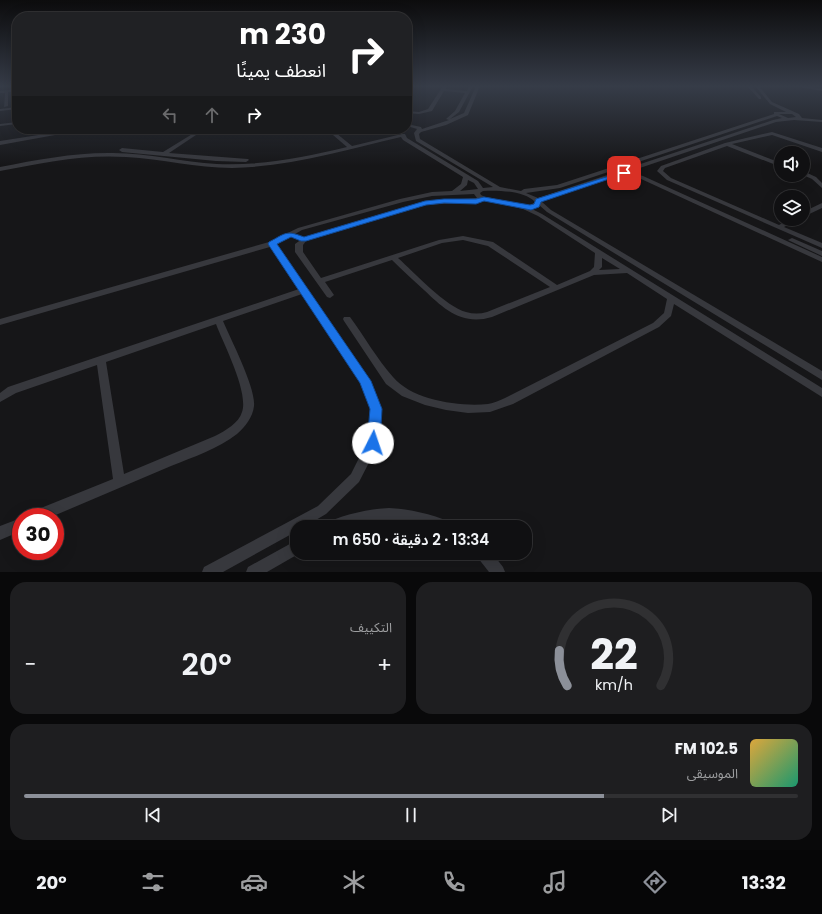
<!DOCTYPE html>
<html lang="ar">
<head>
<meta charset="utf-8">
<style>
  body { margin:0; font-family:Poppins,"Noto Sans Arabic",sans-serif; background:#1e1e20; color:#f1f3f6; direction:rtl; height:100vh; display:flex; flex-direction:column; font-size:15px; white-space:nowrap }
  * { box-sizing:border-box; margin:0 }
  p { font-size:13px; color:#9c9d9f }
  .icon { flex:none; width:22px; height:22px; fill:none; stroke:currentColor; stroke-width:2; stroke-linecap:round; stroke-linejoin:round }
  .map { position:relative; height:572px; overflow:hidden; direction:ltr }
  .panel { display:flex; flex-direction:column; gap:10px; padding:10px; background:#09090a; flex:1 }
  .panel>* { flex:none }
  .guide { position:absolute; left:12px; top:12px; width:400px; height:122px; border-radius:16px; box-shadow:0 4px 16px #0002,0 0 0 1px #303032; direction:rtl; background:#202124; color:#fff; overflow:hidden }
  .buttons { position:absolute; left:774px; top:146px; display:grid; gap:8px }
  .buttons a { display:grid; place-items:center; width:36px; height:36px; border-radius:50%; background:#101012; box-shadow:0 4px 16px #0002,0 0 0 1px #303032; font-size:20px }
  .speed { position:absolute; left:12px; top:508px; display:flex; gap:8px; font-size:20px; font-weight:700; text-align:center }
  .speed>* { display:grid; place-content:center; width:52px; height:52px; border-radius:50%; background:#101012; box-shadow:0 4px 16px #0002,0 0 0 1px #303032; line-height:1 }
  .speed .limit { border:6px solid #d22; background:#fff; color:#111 }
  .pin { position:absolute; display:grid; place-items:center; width:34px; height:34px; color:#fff; margin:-17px; border-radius:8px; box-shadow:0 2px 6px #0006 }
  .me { position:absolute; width:44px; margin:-22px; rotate:4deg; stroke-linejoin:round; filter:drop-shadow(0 0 3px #0008) }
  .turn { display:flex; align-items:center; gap:14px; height:84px; padding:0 20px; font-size:18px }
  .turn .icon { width:52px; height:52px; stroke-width:2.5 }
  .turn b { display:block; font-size:28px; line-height:34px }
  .lanes { display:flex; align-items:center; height:38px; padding:0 20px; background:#0003; justify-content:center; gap:20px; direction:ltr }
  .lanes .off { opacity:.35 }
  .big { font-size:30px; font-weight:600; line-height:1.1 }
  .panel .card { flex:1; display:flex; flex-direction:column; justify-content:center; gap:6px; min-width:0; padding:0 14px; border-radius:16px; background:#1e1e20 }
  .panel .dial { align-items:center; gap:0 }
  .dial svg { height:104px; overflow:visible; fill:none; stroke:#303032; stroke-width:7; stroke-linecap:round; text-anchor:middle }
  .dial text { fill:#f1f3f6; stroke:none }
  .song { display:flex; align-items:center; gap:12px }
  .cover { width:48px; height:48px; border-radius:6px; background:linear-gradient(135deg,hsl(40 70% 55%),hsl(160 70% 35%)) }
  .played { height:4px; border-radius:2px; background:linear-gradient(90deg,#8c9099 75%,#303032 75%) }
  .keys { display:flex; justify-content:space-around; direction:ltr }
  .heat { display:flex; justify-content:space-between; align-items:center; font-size:22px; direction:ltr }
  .panel .tiles { flex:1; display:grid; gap:10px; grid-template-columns:1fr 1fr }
  .card:last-child { grid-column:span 2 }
  .trip { position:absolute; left:290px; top:520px; width:242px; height:40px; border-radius:16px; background:#101012; box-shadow:0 4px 16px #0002,0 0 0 1px #303032; font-weight:600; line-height:40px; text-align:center; direction:rtl }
  .menu { display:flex; height:64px; justify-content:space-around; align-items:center; background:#060607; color:#9c9d9f }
  .menu .icon { width:28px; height:28px }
  .menu .active { color:#8c9099 }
  .menu b { font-size:18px; color:#f1f3f6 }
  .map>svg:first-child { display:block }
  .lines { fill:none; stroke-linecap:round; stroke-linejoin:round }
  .minor { fill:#37383d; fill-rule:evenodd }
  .route { fill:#1a73e8; stroke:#114b97 }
</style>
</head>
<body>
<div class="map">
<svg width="822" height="572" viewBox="0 0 822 572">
  <rect width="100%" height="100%" fill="#161618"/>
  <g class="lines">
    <g class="minor">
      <path d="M443,86H447L445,89L467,91L469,86H473L459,112L450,119L464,113L476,86H480L468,115L446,125L421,132L419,134L420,139L500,187L521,191L524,189L557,185L774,114V112H786L770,104L755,86H759L772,102L799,114L802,118L822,120V122L794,120L776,122L628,172L643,176L822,257V262L639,178L623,174L541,201L551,210L822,371V380L547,212L539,205L532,209L542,214L822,388V397L674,304L671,316L659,327L513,404L490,412L468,413L446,410L425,405L402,396L386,384L344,321L343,319L344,317H350C364,336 377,359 393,377C412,400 459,407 488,404C494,403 500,400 505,398L653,323L664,313L667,299L627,273L594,275L492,317C462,326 444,309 424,290C413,280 402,270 392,260L325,282L334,295L330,298L327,297L295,252V244L302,239L425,201L477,198L474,194L432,196L403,202L302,230L276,245L306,288H308V291L369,378L381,409L379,443L359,482L326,514L304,527H297V531L223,572H202L204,567L318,506L351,474L367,442L371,409L361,382L302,294L223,321C231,340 256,388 254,406C253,417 245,427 237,434C218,449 193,457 171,466C131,483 91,500 51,517H30L31,512L113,479L97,365L16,393L0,402V393L8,387L299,289L270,247L0,325V319L269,242L298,228L400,199L432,192L452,191L461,184L463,177L403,140L401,137C346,150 289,167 232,168C196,168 162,159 126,157C84,154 41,163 0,171V167C36,160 72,153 108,153C145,152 181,162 217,164C261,166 305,157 347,147L326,129H331L352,146L402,134H405L407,138L478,181L483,188L493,187L416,141L414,133L417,129L407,126V124L421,127L422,129L449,120L446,119L455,111L465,93L444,91L432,111L419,114L407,113V111L419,112L428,109ZM779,114H792L796,117L788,118ZM777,116L782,118L773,120L538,198L526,193L560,188ZM468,180L474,183L478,189L460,191L467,185ZM483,191C498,190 525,191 535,202C524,212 499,198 485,197L481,195L480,193ZM489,201L523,209L538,216L595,253L594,267L590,271L557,285L493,242L463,236L439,240L321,278L303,252V245L306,241L426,205ZM463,240L488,246L550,287L487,312C480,314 473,314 466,312C446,307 414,272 398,258L442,243ZM602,258L620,269L599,270L602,267ZM216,324C223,343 249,392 242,412C239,423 225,431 215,436L124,474L106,362Z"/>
      <polygon points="747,86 751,86 761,97 761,99 759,99"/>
      <polygon points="795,86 803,86 822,89 822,91"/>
      <polygon points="17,89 17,91 8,92 8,106 4,107 5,93 0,93 0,91"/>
      <polygon points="17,107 17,109 0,111 0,109"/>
      <polygon points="17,122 17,124 0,126 0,124"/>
      <polygon points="77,129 88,129 0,145 0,141"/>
      <polygon points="166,129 244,132 292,129 290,130 244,135 199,133 169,153 248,159 249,160 246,162 216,161 122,152 119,150 122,148 163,152 194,133 168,130"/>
      <polygon points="388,129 393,129 395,131 391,132"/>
      <polygon points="772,132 822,148 822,152 772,135 732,144 781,163 781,167 727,146 665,168 663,171 671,178 779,225 790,219 798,219 784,227 822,243 822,248 667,180 657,171 661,166 725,143"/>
      <polygon points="803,171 816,177 822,183 822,188 812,179 803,175"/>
      <polygon points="822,203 822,208 803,217 803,212"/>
      <polygon points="792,238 822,251 822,256 790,241 788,240"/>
      <path d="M389,508C411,509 430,514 451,522L453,527H430L403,521H389L375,522L350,527H325L327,522C348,514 367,509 389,508Z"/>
      <polygon points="21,518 21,531 0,540 0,526"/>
      <polygon points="297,540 297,553 300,553 267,572 246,572 248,567"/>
      <polygon points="476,553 492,553 503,567 505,572 489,572 478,558"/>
    </g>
  </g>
  <linearGradient id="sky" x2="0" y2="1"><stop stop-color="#0c0c0d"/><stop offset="0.52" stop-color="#363c48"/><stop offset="1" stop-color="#363c48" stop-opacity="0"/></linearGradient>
  <rect width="822" height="166" fill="url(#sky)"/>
  <path class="route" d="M622,172L627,173L541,202L539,207L531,210L484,201L476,204L444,203L426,205L306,241H301L291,237L277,244L371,381L382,409L380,443L378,447L373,448L369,447L367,443L370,409L360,383L268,244L269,242C286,233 286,230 304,237L425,201L444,199H476L484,197L530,205L534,204L536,199Z"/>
</svg>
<div class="buttons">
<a><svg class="icon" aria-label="sound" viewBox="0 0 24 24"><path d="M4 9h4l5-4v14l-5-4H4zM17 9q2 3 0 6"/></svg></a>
<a><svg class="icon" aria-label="layers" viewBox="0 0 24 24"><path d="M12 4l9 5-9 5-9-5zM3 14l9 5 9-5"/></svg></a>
</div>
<div class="speed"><div class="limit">30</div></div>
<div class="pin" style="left:624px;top:173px;background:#d93025"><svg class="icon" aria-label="arrive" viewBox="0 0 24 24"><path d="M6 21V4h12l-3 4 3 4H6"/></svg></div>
<svg class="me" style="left:373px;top:443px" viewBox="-20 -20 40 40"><circle r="19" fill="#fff"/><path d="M0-13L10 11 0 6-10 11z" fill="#1a73e8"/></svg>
<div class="trip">13:34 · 2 دقيقة · 650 m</div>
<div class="guide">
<div class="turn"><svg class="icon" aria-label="right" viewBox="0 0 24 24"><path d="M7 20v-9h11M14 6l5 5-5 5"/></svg><div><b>230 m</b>انعطف يمينًا</div></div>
<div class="lanes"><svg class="icon off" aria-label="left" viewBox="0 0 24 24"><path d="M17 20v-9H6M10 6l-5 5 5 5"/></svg><svg class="icon off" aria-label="ahead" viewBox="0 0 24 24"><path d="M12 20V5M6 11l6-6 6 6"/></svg><svg class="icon" aria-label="right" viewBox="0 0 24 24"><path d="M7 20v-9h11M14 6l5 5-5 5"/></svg></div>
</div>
</div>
<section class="panel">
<div class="tiles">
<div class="card dial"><svg viewBox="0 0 100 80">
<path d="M14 69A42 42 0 1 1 86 69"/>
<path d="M14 69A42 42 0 0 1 8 42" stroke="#8c9099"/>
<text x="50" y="56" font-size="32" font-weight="700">22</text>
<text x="50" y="72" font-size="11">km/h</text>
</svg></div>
<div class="card"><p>التكييف</p>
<div class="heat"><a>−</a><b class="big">20°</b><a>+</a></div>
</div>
<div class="card">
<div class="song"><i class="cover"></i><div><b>102.5 FM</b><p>الموسيقى</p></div></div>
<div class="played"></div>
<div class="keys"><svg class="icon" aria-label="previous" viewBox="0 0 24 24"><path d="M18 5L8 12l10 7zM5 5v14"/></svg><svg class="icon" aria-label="pause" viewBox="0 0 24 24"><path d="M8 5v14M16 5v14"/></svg><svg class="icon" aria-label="next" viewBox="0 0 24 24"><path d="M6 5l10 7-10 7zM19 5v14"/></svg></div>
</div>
</div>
</section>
<nav class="menu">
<b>13:32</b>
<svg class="icon active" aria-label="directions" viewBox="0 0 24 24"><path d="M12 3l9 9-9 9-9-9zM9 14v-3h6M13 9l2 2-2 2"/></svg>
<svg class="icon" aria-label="music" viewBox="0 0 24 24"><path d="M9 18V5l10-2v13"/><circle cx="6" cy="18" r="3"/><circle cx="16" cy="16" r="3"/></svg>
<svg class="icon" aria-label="phone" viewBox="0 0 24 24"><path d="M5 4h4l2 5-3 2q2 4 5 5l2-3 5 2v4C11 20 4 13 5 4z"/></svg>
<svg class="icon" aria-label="climate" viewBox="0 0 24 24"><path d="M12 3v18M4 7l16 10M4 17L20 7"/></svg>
<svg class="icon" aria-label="car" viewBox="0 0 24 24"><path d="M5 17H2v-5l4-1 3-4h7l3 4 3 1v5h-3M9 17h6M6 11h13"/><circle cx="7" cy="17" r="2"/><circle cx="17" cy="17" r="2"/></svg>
<svg class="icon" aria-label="filters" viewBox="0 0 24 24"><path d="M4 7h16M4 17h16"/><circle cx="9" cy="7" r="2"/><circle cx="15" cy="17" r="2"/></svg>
<b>20°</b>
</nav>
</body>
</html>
